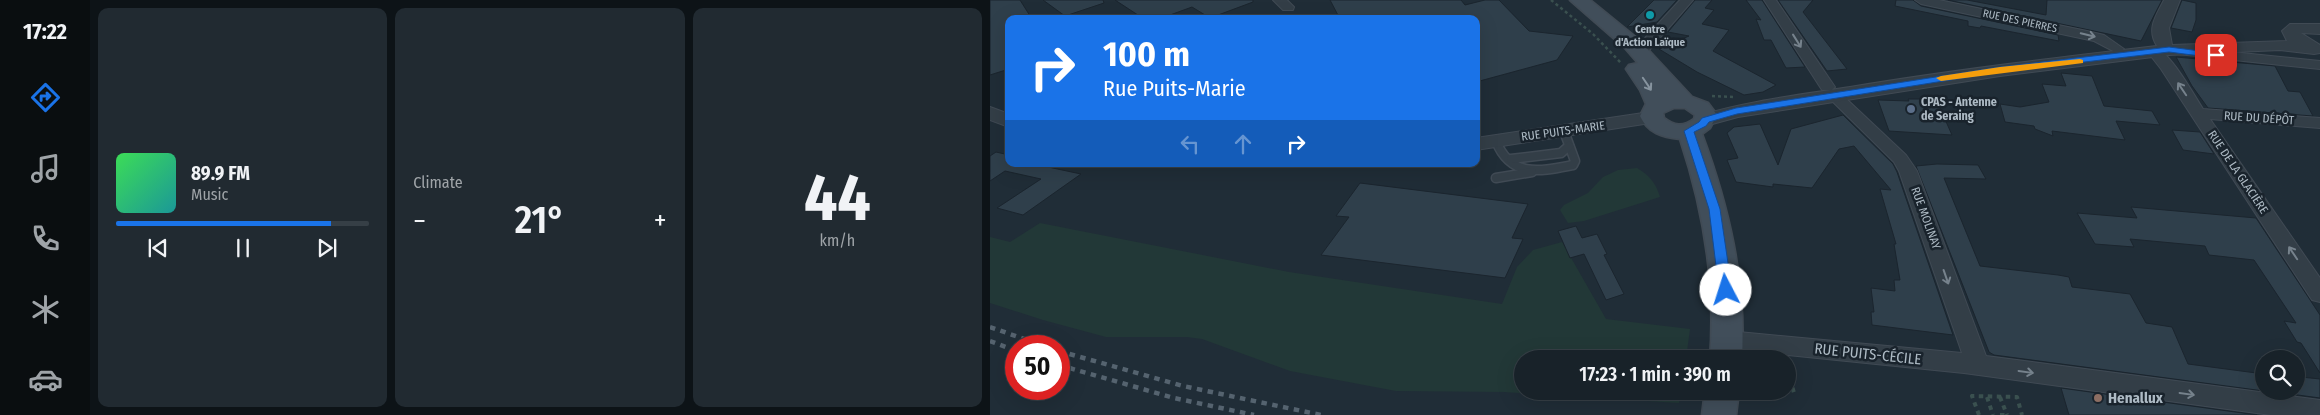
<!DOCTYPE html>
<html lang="en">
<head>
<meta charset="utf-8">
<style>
  body { margin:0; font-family:"Fira Sans Condensed",sans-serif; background:#212a31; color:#f1f3f6; height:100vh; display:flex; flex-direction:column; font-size:19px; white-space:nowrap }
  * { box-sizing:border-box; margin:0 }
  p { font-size:16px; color:#9fa4a8 }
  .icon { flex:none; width:28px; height:28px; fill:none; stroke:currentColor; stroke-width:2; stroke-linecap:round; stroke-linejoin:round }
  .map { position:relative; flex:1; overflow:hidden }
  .side { display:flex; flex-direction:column; gap:8px; padding:8px; background:#0d1317; width:900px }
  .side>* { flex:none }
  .guide { position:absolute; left:15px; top:15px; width:475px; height:152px; border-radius:10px; box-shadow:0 5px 20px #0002,0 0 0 1px #363f46; background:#1a73e8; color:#fff; overflow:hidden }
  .controls { position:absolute; left:1265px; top:350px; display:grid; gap:10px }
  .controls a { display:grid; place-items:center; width:50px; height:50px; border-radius:50%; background:#182229; box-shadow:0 5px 20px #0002,0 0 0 1px #363f46; font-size:25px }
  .speed { position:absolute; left:15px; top:335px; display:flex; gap:10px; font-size:25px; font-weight:700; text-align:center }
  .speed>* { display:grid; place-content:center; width:65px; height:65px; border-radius:50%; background:#182229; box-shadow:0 5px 20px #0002,0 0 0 1px #363f46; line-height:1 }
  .speed .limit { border:8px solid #d22; background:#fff; color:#111 }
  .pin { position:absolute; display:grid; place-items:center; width:42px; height:42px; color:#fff; margin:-21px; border-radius:10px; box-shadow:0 2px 8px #0006 }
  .me { position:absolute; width:55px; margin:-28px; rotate:355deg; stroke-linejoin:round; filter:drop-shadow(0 0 4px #0008) }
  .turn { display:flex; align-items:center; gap:18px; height:105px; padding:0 15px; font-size:22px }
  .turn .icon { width:65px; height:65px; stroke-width:2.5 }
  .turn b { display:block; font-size:35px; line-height:42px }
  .lanes { display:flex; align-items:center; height:48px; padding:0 15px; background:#0003; justify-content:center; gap:25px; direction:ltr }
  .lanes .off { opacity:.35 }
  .big { font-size:38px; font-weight:600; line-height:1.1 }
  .side .card { flex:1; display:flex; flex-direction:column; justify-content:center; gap:8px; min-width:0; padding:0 18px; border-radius:10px; background:#212a31 }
  .side .dial { align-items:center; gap:0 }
  .dial b { font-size:65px; line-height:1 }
  .song { display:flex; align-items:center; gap:15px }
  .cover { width:60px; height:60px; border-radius:8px; background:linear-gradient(135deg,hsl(130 70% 55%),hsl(180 70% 35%)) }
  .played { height:5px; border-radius:2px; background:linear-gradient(90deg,#1a73e8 85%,#363f46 85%) }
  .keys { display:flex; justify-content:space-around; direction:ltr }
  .heat { display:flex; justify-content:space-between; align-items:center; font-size:28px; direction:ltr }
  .side .tiles { flex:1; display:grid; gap:8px; grid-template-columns:repeat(3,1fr) }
  .trip { position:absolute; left:524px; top:350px; width:282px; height:50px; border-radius:25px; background:#182229; box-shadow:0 5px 20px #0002,0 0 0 1px #363f46; font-weight:600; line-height:50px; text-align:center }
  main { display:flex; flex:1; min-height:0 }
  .tabs { display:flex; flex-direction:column; width:90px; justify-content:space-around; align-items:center; background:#0a0e10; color:#9fa4a8 }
  .tabs .icon { width:35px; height:35px }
  .tabs .active { color:#1a73e8 }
  .tabs b { font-size:22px; color:#f1f3f6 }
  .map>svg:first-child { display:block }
  .green { fill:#223837 }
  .building { fill:#2f3f4b; stroke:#1b252e }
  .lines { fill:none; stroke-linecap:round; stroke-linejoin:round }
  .service-casing { stroke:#404a54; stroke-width:11 }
  .minor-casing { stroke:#404a54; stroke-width:2 }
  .tertiary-casing { stroke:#404a54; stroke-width:2 }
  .secondary-casing { stroke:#404a54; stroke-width:3 }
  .path-far1 { stroke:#3a504f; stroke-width:2.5; stroke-dasharray:3 3; stroke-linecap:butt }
  .path { stroke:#3a504f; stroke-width:4; stroke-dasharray:4.5 4.5; stroke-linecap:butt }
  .service { stroke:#333e47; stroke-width:8 }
  .minor { fill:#333e47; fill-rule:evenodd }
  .tertiary { fill:#333e47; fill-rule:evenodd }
  .secondary { fill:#414e5a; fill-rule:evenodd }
  .rail { stroke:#55636f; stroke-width:4.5; stroke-dasharray:5.5 5.5; stroke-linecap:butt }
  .oneway { stroke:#76828c }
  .oneway2 { stroke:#87949f }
  .route { fill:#1a73e8; stroke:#114b97 }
  .slow { fill:#f59e0b }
  .culture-dot { fill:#0f9aa8; stroke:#19232c; stroke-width:2 }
  .service-dot { fill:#5c6f8a; stroke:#19232c; stroke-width:2 }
  .education-dot { fill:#8d6e63; stroke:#19232c; stroke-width:2 }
  .labels { text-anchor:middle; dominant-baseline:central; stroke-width:5; stroke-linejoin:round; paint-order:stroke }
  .far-street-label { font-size:11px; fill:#adbac4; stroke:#19232c }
  .far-poi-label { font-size:11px; font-weight:bold; fill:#adbac4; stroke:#19232c }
  .poi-label { font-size:12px; font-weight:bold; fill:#adbac4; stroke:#19232c; text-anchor:start }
  .street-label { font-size:12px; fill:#adbac4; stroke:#19232c }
  .near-street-label { font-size:15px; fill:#adbac4; stroke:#19232c }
  .near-poi-label { font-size:15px; font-weight:bold; fill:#adbac4; stroke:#19232c; text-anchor:start }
</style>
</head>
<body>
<main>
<nav class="tabs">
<b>17:22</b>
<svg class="icon active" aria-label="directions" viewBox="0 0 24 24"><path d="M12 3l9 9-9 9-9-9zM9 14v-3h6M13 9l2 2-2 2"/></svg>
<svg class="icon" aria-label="music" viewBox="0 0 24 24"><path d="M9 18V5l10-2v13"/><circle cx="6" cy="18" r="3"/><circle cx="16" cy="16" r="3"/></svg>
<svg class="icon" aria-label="phone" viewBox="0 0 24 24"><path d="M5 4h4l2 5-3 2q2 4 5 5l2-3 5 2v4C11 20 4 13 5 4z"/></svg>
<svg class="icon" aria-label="climate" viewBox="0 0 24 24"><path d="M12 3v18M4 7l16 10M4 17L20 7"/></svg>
<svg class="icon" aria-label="car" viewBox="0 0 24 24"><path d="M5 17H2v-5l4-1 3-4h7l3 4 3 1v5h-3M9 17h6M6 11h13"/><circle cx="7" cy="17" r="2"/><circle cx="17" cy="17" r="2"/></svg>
</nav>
<section class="side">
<div class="tiles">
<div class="card">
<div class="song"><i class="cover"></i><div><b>89.9 FM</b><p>Music</p></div></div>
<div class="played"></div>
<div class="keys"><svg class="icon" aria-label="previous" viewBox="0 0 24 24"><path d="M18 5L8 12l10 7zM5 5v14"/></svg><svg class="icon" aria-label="pause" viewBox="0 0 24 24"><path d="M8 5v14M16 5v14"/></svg><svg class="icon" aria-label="next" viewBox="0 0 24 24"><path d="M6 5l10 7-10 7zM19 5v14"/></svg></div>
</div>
<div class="card"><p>Climate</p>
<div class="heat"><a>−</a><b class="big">21°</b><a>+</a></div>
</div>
<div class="card dial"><b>44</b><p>km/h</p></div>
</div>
</section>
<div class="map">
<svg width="1330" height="415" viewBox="0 0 1330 415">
  <rect width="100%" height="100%" fill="#202d37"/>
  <g class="green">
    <path d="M647,168C659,175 666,183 670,197L594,221L578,223L570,210L574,205L598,193L613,177L628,170Z"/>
    <polygon points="50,223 299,272 512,304 527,267 543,250 572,242 616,319 700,329 696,359 532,359 532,391 691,391 689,403 514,392 406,391 300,371 212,339 197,337 116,337 53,320 0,303 0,237 20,242"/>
  </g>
  <g class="building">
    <polygon points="0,0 30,0 42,19 19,19 19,69 0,75"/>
    <polygon points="53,0 113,0 114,3 75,16"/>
    <polygon points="125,0 263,0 263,2 220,18 202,7 169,19 154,19"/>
    <polygon points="340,0 471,0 475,5 495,0 509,0 539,31 583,36 567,60 486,82 486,19 350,19"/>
    <polygon points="664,0 687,0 667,22 637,27"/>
    <polygon points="705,0 722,0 715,8 724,10 712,24 739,30 723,51 786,85 773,92 754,95 707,72 669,49 699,36 678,32"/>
    <polygon points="756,0 772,0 815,67 796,68 781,40 774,40 766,19 771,20"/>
    <polygon points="788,0 823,0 813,12 857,69 837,71"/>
    <polygon points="906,0 923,0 931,6 1068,35 1069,41 991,26 990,28 978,26 978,21 905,6"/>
    <polygon points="958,0 977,0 1056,15 1057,0 1172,0 1151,41"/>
    <polygon points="1192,0 1206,3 1206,20 1202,32 1181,28"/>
    <polygon points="1186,57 1285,66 1298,91 1310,92 1323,116 1218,108 1202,86"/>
    <polygon points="1071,73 1102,76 1114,106 1162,111 1170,125 1126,121 1135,140 1062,131 1063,136 1045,129 1044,126 1015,122 1010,104 1030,107 1059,102 1052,84 1076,86"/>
    <polygon points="918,99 946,99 962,135 899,131 888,100 919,101"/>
    <polygon points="853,115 903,164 907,172 963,335 882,325 881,312 884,312 881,288 905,291 904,280 910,280 904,244 906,244 890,189 901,190 864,146 849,149 822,188 783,184 783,187 746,182 737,160 748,158 737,133 744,127 770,124 788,165 801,129"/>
    <polygon points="1182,130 1210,132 1224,154 1193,150"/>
    <polygon points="6,152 19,155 19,164 44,164 91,174 33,215 7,208 51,179 15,171 0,181 0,156"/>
    <polygon points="947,164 988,165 996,179 954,178 990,266 1068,275 1079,277 1082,287 1140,294 1156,323 1182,327 1198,364 1274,374 1274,391 1004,355 999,352 926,166"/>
    <polygon points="370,183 538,204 522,238 533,239 515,278 331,255 359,217 346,216"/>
    <polygon points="1141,207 1266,218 1330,315 1330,373 1311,343 1307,342 1294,321 1306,323 1264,260 1219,255 1215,246 1140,239 1144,247 1105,244 1087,213 1147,218"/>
    <polygon points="586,226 592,238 607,234 617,254 614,255 634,294 616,300 594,254 580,258 568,231"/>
    <polygon points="1311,377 1330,379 1330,398 1278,391 1304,391 1306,395 1306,378 1312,379"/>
    <polygon points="1071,388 1267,415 1079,415"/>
  </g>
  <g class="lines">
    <g class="service-casing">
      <g id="service">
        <path d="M506,141C521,179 552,171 583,165L585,161L574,131"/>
        <polyline points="521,159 571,153 579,146"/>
        <polyline points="506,178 542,172"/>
      </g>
    </g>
    <g class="minor-casing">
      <g id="minor">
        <polygon points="283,0 297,0 304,7 303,10 293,10"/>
        <polygon points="690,0 703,0 655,55 645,55 643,52 645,49"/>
        <polygon points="774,0 786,0 845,87 842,90 832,90"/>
        <polygon points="925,0 949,0 1097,31 1114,35 1134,49 1127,53 1104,41 931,4"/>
        <polygon points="1183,46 1330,61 1330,69 1178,53 1176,50 1178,47"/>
        <path d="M1164,47C1179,50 1204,95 1213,109L1330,118V128L1220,119L1330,278V302L1322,300L1171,69L1157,51Z"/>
        <polygon points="844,90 849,92 916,155 927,171 996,356 1330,400 1330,415 1281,415 974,373 738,349 730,346 727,340 730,334 738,331 972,353 909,171 904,162 839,98 836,95 839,92"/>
      </g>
    </g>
    <g class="tertiary-casing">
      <g id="tertiary">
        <path d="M1174,0H1190L1179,28L1182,45L1297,41L1292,31L1300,24H1330V34L1311,33L1330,45V53L1324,54L1290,50L1179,55L1010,76L748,117L715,126L708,124L705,120L708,116C757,101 809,95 860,87C962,70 1065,58 1167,46C1156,29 1166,16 1174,0Z"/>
        <polygon points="0,107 19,114 19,127 0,120"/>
        <polygon points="660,112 667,114 670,118 667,122 486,150 486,138"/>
      </g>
    </g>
    <g class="secondary-casing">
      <g id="secondary">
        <path d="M580,0H600L649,40L702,97L718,103L727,115L720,128L712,134C739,207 756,280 752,359H720C726,283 714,211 690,139C672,137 658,133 650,116L656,104L650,90L636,69L639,65L648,63L635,48ZM684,108H695L705,115L704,119C693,127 684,126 674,118L673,113Z"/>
        <polygon points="715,391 749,391 746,415 712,415"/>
      </g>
    </g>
    <g class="path-far1">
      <polyline points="561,0 603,34 631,63"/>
      <polyline points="722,96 745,97"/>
    </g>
    <g class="path">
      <polyline points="798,382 801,382 804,393"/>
      <polyline points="997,397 1003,415"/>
      <polyline points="1010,397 1017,415"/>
      <polyline points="989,415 982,396 1027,397 1032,415"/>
      <polyline points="1010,415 1016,415"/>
    </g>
    <use href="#service" class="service"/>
    <use href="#minor" class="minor"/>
    <use href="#tertiary" class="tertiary"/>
    <use href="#secondary" class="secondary"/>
    <g class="rail">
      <polyline points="0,327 54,346"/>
      <polyline points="0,341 26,351"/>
      <polyline points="69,351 193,386 331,415"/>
      <polyline points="69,365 184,398 264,415"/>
    </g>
  </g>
  <defs><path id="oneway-shaft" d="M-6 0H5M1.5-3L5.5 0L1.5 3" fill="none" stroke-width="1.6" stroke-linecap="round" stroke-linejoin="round" transform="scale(1.25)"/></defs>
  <g class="oneway">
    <use href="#oneway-shaft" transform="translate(1098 35) rotate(14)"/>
    <use href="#oneway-shaft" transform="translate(807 41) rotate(58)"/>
    <use href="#oneway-shaft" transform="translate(1192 89) rotate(-124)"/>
    <use href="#oneway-shaft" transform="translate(1303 253) rotate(-124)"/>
    <use href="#oneway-shaft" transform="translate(956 277) rotate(71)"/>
    <use href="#oneway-shaft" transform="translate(1036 372) rotate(8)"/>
    <use href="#oneway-shaft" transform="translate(1197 394) rotate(8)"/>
  </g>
  <use class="oneway2" href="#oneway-shaft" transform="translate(657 84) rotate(56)"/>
  <polygon class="route" points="1179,47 1226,53 1231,55 1226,58 1179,52 1010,72 747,114 719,122 716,126 704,132 730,209 742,290 736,294 729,290 719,209 694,131 709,122 712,118 746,108 1010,67"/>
  <polygon class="slow" points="1090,59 1093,60 1093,63 951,81 946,78 951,76 1010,67"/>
  <circle class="culture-dot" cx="660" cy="15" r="5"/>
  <circle class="service-dot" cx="921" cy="109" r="5"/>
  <circle class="education-dot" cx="1108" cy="398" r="5"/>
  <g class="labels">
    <g class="far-street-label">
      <text transform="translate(1030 21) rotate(12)">RUE DES PIERRES</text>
    </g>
    <g class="far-poi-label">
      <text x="660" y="29">Centre<tspan x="660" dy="13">d'Action Laïque</tspan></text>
    </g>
    <g class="poi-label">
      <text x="931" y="102">CPAS - Antenne<tspan x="931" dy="14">de Seraing</tspan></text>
    </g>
    <g class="street-label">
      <text transform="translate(1269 118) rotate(4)">RUE DU DÉPÔT</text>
      <text transform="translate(573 131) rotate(-8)">RUE PUITS-MARIE</text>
      <text transform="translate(1248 172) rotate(56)">RUE DE LA GLACIÈRE</text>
      <text transform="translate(936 218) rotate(70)">RUE MOLINAY</text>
    </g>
    <g class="near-street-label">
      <text transform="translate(878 354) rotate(6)">RUE PUITS-CÉCILE</text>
    </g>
    <g class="near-poi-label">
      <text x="1118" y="398">Henallux</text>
    </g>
  </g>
</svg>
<div class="controls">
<a><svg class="icon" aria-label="search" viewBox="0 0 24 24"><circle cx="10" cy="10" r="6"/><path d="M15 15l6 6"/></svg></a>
</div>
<div class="speed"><div class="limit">50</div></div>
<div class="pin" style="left:1226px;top:55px;background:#d93025"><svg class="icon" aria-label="arrive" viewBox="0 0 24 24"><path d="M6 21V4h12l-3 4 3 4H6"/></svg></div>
<svg class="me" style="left:736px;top:290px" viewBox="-20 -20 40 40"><circle r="19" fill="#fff"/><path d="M0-13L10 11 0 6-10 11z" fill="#1a73e8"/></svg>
<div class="trip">17:23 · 1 min · 390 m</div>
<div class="guide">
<div class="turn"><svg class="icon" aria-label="right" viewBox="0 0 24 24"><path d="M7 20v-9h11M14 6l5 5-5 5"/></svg><div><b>100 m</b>Rue Puits-Marie</div></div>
<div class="lanes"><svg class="icon off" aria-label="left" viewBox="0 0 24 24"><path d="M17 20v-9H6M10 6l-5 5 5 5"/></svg><svg class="icon off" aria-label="ahead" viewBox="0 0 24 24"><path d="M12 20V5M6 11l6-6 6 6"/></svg><svg class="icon" aria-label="right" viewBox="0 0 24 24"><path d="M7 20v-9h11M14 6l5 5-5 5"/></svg></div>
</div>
</div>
</main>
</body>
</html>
